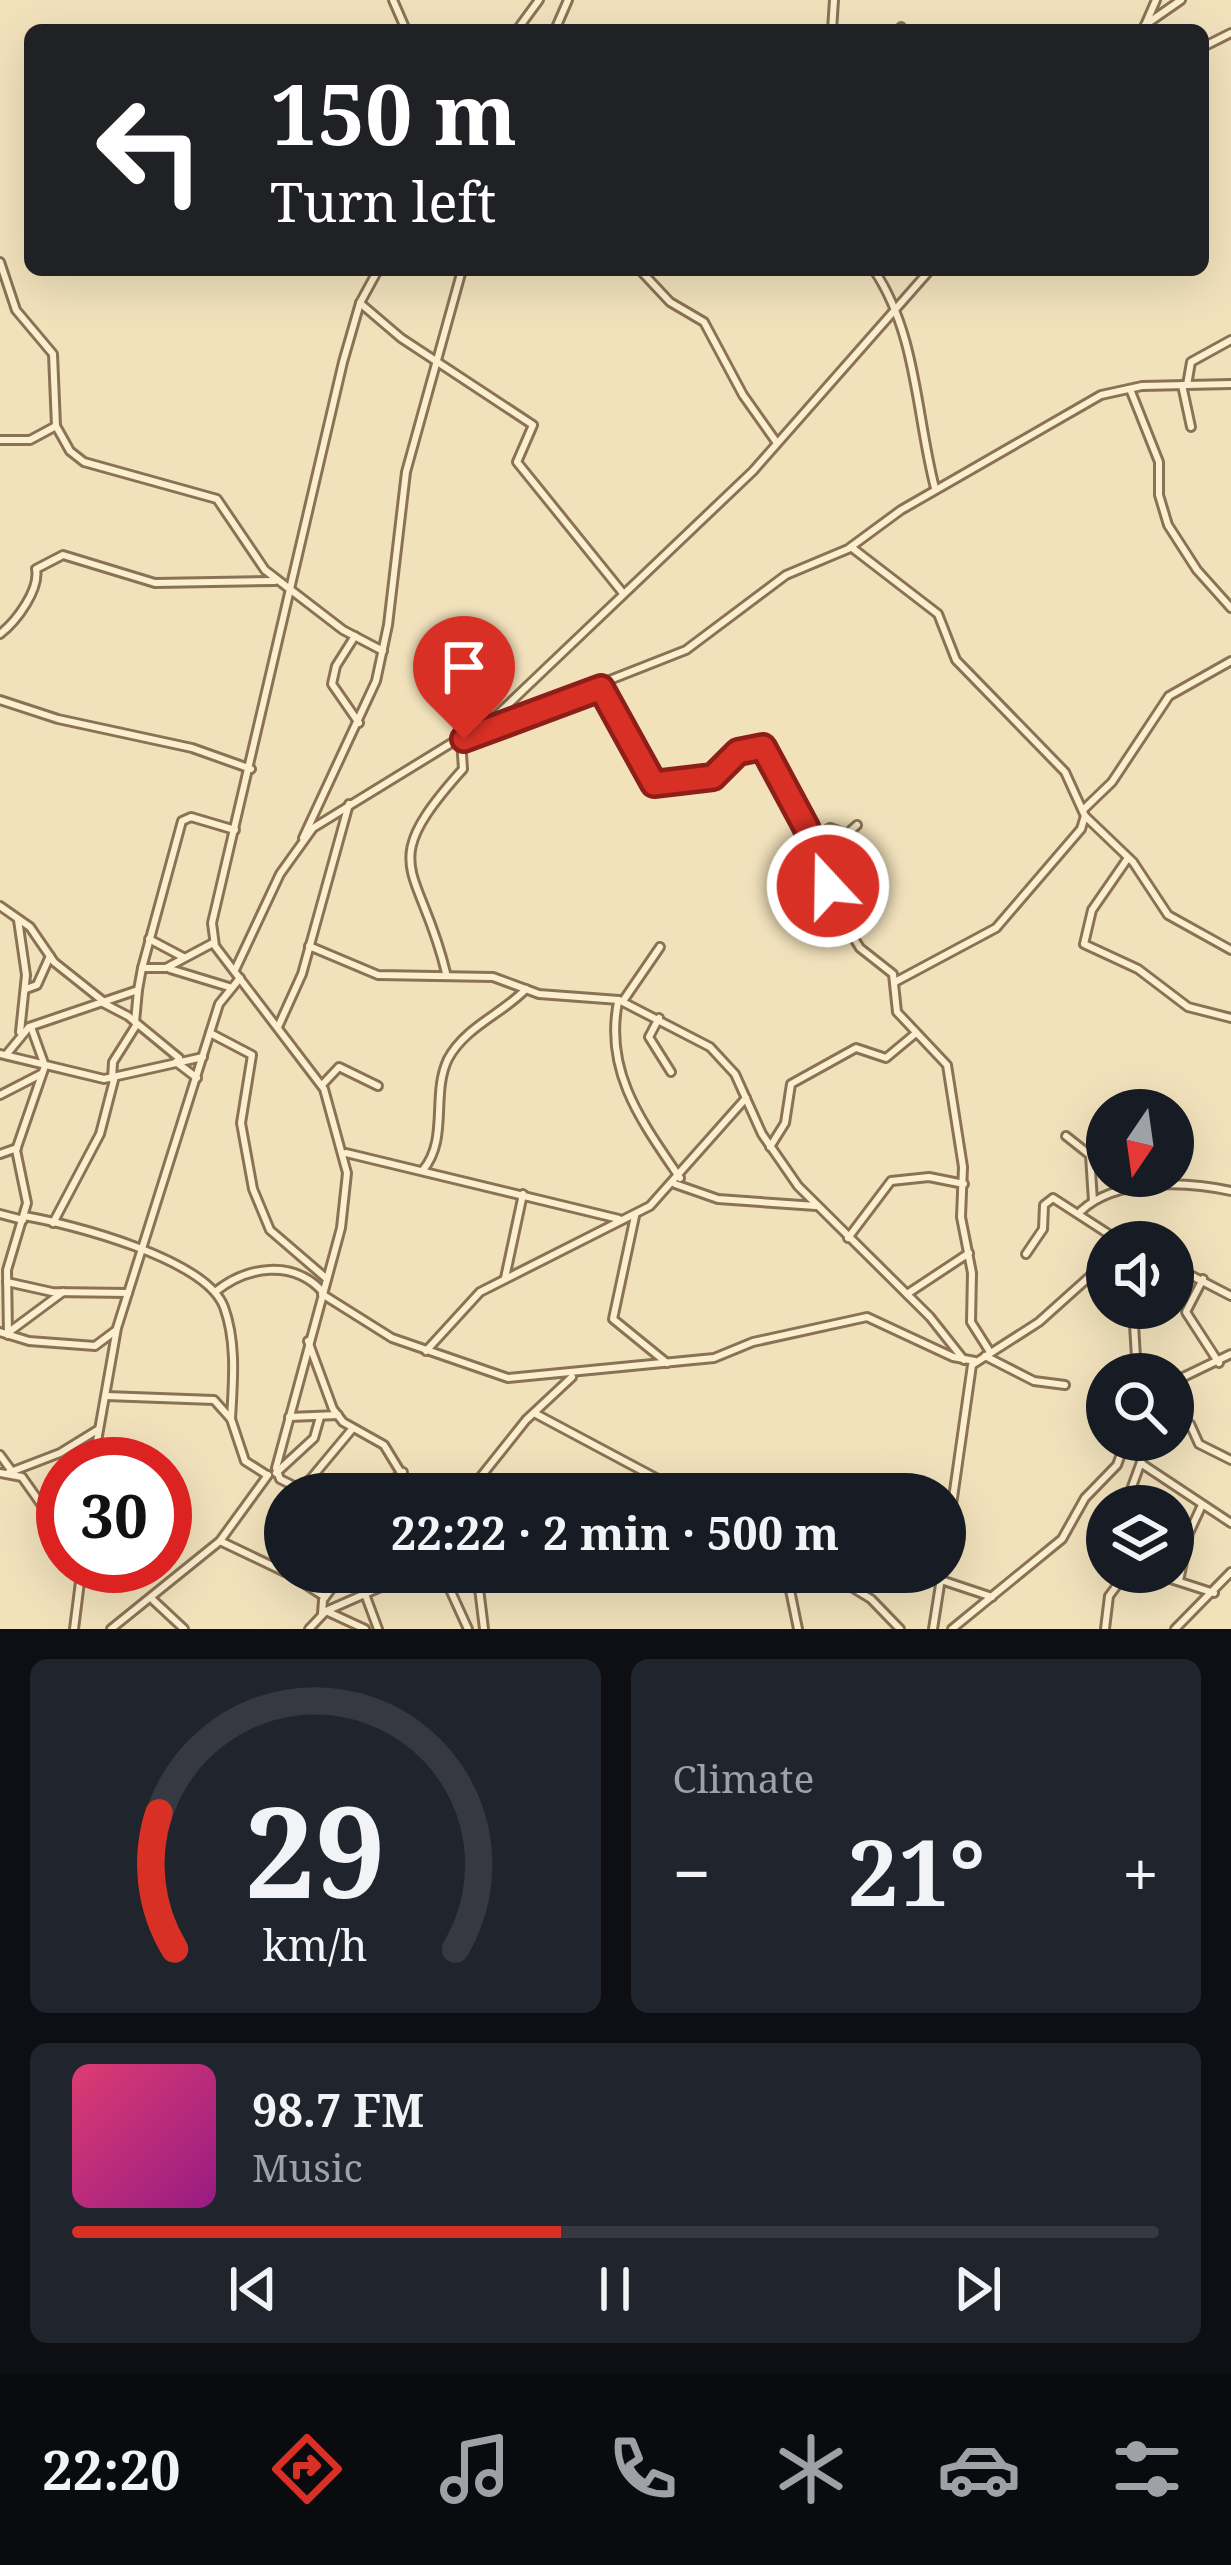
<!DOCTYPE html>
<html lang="en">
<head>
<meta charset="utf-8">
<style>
  body { margin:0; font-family:"Noto Serif",serif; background:#20242c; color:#f1f3f6; height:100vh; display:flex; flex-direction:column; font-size:45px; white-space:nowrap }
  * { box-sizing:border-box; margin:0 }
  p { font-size:39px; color:#9ea1a6 }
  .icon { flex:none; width:66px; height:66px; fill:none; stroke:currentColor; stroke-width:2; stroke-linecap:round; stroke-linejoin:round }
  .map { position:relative; height:1629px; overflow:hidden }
  .panel { display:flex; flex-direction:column; gap:30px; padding:30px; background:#0d0f14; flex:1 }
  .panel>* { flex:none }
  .top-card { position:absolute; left:24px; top:24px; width:1185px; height:252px; border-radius:18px; box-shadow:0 12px 48px #0002; background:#202124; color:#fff; overflow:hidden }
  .needle { width:78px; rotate:193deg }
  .buttons { position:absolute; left:1086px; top:1089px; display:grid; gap:24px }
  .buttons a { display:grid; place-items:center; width:108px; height:108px; border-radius:50%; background:#171b24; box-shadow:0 12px 48px #0002; font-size:60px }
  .speed { position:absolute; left:36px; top:1437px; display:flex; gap:24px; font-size:60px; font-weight:700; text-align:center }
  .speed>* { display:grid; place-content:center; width:156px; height:156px; border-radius:50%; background:#171b24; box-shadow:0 12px 48px #0002; line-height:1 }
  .speed .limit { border:18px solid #d22; background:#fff; color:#111 }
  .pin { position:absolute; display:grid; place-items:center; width:102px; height:102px; color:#fff; margin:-123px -51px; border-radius:50% 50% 50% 0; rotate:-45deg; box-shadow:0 0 12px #0007 }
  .pin .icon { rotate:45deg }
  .me { position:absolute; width:132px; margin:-66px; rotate:339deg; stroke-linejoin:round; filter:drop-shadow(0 0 9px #0008) }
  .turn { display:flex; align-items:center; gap:42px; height:252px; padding:0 48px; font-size:54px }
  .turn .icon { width:156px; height:156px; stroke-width:2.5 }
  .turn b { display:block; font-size:84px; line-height:102px }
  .big { font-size:90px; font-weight:700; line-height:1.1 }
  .panel .widget { flex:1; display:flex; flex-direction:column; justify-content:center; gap:18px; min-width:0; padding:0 42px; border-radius:18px; background:#20242c }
  .panel .dial { align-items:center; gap:0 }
  .dial svg { height:312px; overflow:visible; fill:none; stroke:#363941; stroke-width:7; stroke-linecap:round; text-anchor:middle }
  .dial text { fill:#f1f3f6; stroke:none }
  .song { display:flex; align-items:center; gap:36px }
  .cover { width:144px; height:144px; border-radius:18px; background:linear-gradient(135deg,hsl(340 70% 55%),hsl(310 70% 35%)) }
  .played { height:12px; border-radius:6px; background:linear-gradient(90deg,#d93025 45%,#363941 45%) }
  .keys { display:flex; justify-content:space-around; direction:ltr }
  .heat { display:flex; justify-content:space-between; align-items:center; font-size:66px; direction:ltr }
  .panel .tiles { flex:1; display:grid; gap:30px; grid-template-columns:1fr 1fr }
  .widget:last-child { grid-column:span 2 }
  .trip { position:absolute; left:264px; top:1473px; width:702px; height:120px; border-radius:60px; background:#171b24; box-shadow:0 12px 48px #0002; font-weight:700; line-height:120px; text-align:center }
  .dock { display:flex; height:192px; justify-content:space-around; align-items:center; background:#090b0e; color:#9ea1a6 }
  .dock .icon { width:84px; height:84px }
  .dock .active { color:#d93025 }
  .dock b { font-size:54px; color:#f1f3f6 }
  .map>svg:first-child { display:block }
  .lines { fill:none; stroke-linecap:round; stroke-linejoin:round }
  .street-casing { stroke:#8b7254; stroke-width:12 }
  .street { stroke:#fcefd0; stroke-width:6 }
  .route-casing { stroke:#8d1f18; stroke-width:30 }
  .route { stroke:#d93025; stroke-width:21 }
</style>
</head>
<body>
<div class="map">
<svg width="1231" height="1629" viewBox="0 0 1231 1629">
  <rect width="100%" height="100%" fill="#f2e2bc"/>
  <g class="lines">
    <g class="street-casing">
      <g id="street">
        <polyline points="393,0 406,30"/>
        <polyline points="1145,25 1181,0"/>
        <polyline points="517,30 539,0"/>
        <polyline points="555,30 568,0"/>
        <polyline points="832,30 834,0"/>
        <polyline points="900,30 901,27"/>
        <polyline points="1143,30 1156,0"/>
        <polyline points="1203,47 1231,33"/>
        <polyline points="0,262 16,310 53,354 56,426 70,451 84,462 217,499 265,570 343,630 383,651"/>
        <polyline points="640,270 670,302 704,322 743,395 777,443"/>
        <path d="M874,270C917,334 916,415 935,488"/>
        <polyline points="360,303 401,338 533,425 517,462 622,592"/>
        <polyline points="1182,385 1191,427"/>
        <polyline points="1187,385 1191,362 1231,340"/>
        <polyline points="1130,389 1159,462 1159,495 1168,525 1197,570 1231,608"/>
        <polyline points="0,440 30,440 56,426"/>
        <polyline points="851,547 938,614 956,660 1065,772 1085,816 1133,862 1168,915 1231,950"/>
        <path d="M0,634C17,621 40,589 36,569L63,555L155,583L275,581"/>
        <polyline points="355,636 336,666 332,684 359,723"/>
        <polyline points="601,688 657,785 713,777 738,753 763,747 770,753 805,827 819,870 845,903 850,932 860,948 893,974 897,1012 947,1065 963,1167 961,1217 972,1273 971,1322 990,1352"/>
        <polyline points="0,700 58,719 192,748 251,769"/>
        <polyline points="480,731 686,650 786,575 848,549 901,510 1101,395 1142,386 1231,384"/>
        <polyline points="1083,810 1112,782 1169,696 1231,661"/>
        <polyline points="303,838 376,681 388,625 406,472 462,270"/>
        <polyline points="810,839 830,828 847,834 857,825"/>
        <polyline points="1128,858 1092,910 1084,944 1138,969 1188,1007 1231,1018"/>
        <polyline points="0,906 30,927 54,962 103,1001"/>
        <polyline points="18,920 26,975 20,1032"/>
        <polyline points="149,939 183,957"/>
        <polyline points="309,946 378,975 493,977 539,994 619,1000 710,1047 735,1074 762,1134 798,1186 930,1317 964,1360"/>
        <polyline points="142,968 182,821 191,817 235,830"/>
        <polyline points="170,969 229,987"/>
        <polyline points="235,970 280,874 313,828 497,715 753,471 930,270"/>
        <path d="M446,973C420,863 373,869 463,769L461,740"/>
        <polyline points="895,982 996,928 1081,829 1085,816"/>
        <polyline points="26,989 37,985 50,956"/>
        <polyline points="623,1001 660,947"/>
        <path d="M618,1002C604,1072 642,1122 680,1178"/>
        <polyline points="103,1003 128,1016 179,1058"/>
        <polyline points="659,1018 649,1037 671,1072"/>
        <polyline points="135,1022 138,990"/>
        <polyline points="278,1027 302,974 349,804"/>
        <polyline points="210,1033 252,1055 241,1123 253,1189 270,1230 327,1279"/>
        <polyline points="0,1054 104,1079 203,1057"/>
        <polyline points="6,1055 29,1027 138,990 142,968 166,968 213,943"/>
        <polyline points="176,1062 197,1078"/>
        <polyline points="112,1079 113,1062 137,1024"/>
        <polyline points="322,1085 339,1067 378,1086"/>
        <polyline points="0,1095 41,1074"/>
        <polyline points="1066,1136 1090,1155 1093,1201"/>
        <polyline points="770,1147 785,1123 791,1084 856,1048 886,1058 916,1033"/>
        <polyline points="346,1153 619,1219"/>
        <polyline points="0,1154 17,1148"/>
        <path d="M423,1170C449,1139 431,1094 448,1059C465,1027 502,1014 526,989"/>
        <polyline points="675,1184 718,1199 816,1206"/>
        <path d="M1081,1211C1116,1178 1187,1181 1231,1191"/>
        <polyline points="0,1214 23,1220"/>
        <path d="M24,1216C72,1224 206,1259 224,1307C237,1343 233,1382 231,1419"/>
        <polyline points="635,1216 613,1319 667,1363"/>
        <polyline points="53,1223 100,1134 114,1080"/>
        <polyline points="848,1238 891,1181 929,1177 964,1184"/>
        <polyline points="1026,1254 1043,1229 1044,1205 1053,1198 1121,1242"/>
        <polyline points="1173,1266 1231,1296"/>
        <polyline points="505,1278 523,1194"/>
        <polyline points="1203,1279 1186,1312 1219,1363"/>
        <polyline points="7,1282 52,1292 128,1293"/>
        <path d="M215,1292C247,1266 293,1259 323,1292"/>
        <polyline points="322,1294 392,1338 508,1378 714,1358 753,1342 867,1317 953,1357 975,1361"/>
        <polyline points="907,1294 969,1253"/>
        <polyline points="1133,1308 1137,1374"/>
        <polyline points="0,1332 29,1341 95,1346 115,1331"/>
        <polyline points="9,1332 63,1292"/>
        <polyline points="8,1335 7,1270 27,1203 16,1150 45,1066 31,1027"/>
        <polyline points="308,1341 333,1409 343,1422 384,1445 414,1494"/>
        <polyline points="426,1351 480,1292 650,1206 746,1098"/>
        <polyline points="985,1356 1034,1381 1065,1385"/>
        <polyline points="1173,1382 1231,1354"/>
        <polyline points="106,1396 214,1400 231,1419 245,1461 267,1475"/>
        <polyline points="536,1414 686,1494"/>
        <polyline points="289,1417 338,1415"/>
        <polyline points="1190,1424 1199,1444 1231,1460"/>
        <polyline points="0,1455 11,1470"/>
        <polyline points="93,1464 117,1328 219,1004 240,978"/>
        <polyline points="1142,1464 1231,1523"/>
        <polyline points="0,1473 22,1477 63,1535"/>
        <polyline points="8,1473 60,1453 99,1429"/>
        <polyline points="276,1473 314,1438 320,1417"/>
        <polyline points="298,1494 353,1428"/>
        <polyline points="310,1494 280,1479 276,1468 341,1228 347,1173 324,1089 215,946 212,923 343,362 360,303 378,270"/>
        <polyline points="376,1494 403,1472"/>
        <polyline points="467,1494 526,1420 572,1377"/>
        <polyline points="1125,1506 1149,1440"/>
        <polyline points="220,1541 285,1572"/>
        <polyline points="945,1554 972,1365 1039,1322 1107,1261"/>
        <polyline points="286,1572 325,1597"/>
        <polyline points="351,1572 363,1594"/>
        <polyline points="442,1572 468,1629"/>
        <polyline points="477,1572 484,1629"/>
        <polyline points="763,1572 790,1590 798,1629"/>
        <polyline points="827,1572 871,1599 900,1629"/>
        <polyline points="901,1572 941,1578"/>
        <polyline points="1149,1572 1214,1593"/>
        <polyline points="941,1580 992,1597"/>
        <polyline points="1179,1581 1189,1533 1202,1505"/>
        <polyline points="365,1594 378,1629"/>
        <polyline points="153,1600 184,1629"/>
        <polyline points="326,1611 365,1629"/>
        <polyline points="322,1614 323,1600 344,1572"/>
        <polyline points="74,1629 82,1566"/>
        <polyline points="111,1629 220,1541 268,1475"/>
        <polyline points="309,1629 326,1611 415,1572"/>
        <polyline points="933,1629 942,1572"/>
        <polyline points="952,1629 1062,1539 1085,1498 1117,1465 1126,1440"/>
        <polyline points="1105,1629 1109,1596 1127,1572"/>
        <polyline points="1175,1629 1231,1572"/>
      </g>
    </g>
    <use href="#street" class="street"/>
  </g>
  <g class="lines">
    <g class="route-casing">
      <polyline id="route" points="464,739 601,688 654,784 713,777 738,752 763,747 806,827 828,886"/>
    </g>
    <use href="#route" class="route"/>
  </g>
</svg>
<div class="buttons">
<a><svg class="needle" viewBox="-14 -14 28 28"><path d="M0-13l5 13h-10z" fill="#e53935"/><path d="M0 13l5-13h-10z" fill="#9ea1a6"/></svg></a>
<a><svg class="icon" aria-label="sound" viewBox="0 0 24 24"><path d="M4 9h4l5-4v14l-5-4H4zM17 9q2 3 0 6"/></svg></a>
<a><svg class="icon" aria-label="search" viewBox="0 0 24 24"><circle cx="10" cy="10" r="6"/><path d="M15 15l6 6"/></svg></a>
<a><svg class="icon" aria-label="layers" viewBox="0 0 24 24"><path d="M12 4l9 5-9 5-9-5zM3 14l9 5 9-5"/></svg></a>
</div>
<div class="speed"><div class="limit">30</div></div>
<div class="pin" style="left:464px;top:739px;background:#d93025"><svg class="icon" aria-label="arrive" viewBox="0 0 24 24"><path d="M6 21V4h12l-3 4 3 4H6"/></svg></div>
<svg class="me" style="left:828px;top:886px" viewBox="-20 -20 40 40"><circle r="17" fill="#d93025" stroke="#fff" stroke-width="3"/><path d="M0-11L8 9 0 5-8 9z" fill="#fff"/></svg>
<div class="trip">22:22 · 2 min · 500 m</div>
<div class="top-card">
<div class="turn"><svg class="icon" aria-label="left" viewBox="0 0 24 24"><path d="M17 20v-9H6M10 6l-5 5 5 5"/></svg><div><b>150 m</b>Turn left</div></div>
</div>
</div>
<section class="panel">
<div class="tiles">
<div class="widget dial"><svg viewBox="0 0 100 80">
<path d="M14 69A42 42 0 1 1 86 69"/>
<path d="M14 69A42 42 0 0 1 10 34" stroke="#d93025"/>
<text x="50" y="56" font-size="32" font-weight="700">29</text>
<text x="50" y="72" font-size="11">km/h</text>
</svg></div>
<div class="widget"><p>Climate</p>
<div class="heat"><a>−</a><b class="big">21°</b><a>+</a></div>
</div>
<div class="widget">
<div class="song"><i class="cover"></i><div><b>98.7 FM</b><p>Music</p></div></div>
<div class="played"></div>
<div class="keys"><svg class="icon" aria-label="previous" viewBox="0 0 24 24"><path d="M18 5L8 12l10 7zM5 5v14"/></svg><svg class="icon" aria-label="pause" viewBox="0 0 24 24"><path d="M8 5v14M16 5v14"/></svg><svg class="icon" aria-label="next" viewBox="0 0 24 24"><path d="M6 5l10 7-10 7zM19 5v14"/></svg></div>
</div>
</div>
</section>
<nav class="dock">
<b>22:20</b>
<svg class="icon active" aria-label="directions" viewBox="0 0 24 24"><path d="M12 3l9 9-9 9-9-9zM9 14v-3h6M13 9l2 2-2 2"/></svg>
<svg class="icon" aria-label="music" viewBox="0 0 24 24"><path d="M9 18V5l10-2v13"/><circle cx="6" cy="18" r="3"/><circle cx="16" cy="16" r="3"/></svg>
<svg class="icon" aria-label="phone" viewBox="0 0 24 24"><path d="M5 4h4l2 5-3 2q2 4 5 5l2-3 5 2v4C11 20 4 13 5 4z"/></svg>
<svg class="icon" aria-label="climate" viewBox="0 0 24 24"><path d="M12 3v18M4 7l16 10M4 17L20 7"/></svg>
<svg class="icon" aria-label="car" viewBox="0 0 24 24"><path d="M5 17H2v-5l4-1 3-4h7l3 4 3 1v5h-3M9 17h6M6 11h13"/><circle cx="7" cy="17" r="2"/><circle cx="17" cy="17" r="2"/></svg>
<svg class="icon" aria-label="filters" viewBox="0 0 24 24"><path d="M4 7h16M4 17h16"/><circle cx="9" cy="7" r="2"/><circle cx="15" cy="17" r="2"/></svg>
</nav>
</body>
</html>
